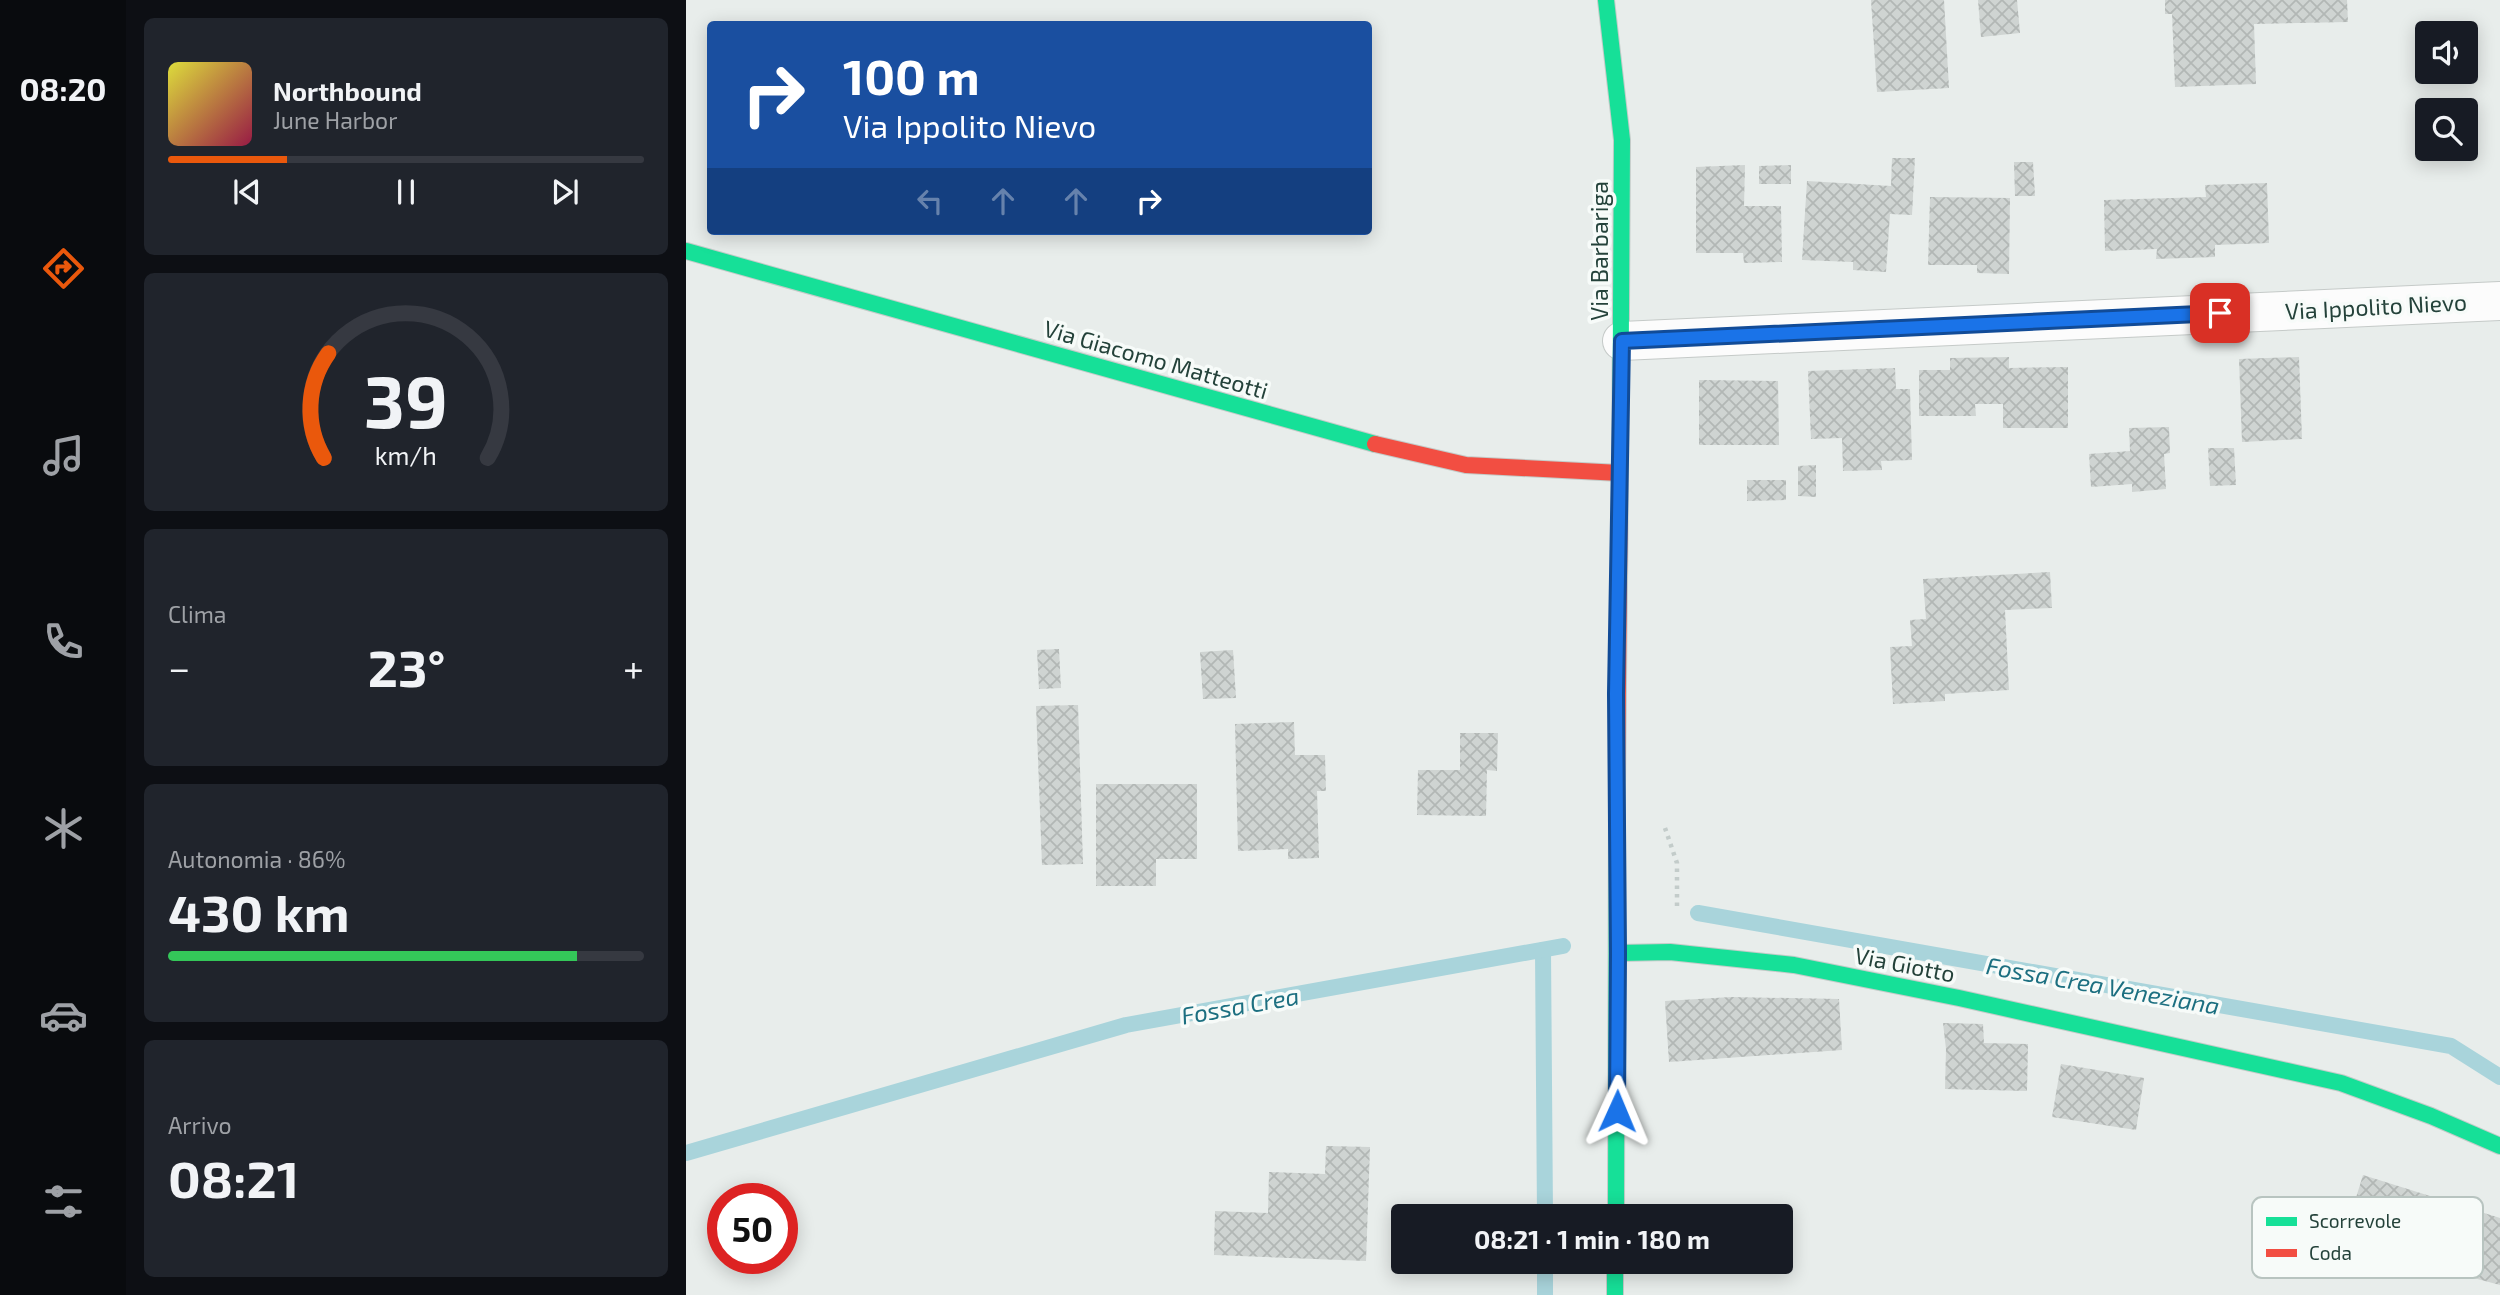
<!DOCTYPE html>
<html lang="it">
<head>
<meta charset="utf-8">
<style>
  body { margin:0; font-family:"Exo 2",sans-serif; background:#20242c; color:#f1f3f6; height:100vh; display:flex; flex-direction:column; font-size:26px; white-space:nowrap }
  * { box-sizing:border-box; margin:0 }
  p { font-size:23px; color:#9ea1a6 }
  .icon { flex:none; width:38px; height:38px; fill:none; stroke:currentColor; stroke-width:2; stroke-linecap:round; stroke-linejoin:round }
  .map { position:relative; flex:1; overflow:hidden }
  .sheet { display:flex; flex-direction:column; gap:18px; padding:18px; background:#0d0f14; width:560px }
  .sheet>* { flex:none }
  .banner { position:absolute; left:21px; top:21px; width:665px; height:214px; border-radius:7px; box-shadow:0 4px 18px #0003; background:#1a4fa0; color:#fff; overflow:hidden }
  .fabs { position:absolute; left:1729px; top:21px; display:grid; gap:14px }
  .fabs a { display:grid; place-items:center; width:63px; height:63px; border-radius:7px; background:#171b24; box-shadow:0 4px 18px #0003; font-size:35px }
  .speed { position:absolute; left:21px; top:1183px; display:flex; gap:14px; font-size:35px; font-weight:700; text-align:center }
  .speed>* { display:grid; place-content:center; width:91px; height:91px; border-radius:50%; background:#171b24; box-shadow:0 4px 18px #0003; line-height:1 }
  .speed .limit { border:10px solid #d22; background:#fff; color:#111 }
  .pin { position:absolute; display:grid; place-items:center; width:60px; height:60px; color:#fff; margin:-30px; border-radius:14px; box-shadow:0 4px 10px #0006 }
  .me { position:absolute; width:77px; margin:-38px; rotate:1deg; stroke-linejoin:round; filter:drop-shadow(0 0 5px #0008) }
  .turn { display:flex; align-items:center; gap:24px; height:147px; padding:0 21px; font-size:32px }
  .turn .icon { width:91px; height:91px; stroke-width:2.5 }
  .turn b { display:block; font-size:49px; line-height:60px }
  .lanes { display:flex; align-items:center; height:66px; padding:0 21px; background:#0003; justify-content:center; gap:35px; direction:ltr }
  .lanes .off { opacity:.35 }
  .big { font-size:52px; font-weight:700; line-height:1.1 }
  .sheet .widget { flex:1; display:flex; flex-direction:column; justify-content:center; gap:10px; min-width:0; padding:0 24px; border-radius:10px; background:#20242c }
  .sheet .dial { align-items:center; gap:0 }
  .dial svg { height:182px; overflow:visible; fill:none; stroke:#363941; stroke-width:7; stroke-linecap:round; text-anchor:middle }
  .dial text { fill:#f1f3f6; stroke:none }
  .song { display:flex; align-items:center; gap:21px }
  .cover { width:84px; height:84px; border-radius:10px; background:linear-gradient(135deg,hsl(60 70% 55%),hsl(340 70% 35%)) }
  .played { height:7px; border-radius:4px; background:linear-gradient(90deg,#ea580c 25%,#363941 25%) }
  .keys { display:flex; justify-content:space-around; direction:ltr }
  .heat { display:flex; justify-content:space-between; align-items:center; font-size:38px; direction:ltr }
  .charge { height:10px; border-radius:5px; background:linear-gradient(90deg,#34c759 86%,#363941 0) }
  .trip { position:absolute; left:705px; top:1204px; width:402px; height:70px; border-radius:7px; background:#171b24; box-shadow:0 4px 18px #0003; font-weight:700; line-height:70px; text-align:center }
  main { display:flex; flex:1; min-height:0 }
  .dock { display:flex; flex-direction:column; width:126px; justify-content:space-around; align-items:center; background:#090b0e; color:#9ea1a6 }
  .dock .icon { width:49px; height:49px }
  .dock .active { color:#ea580c }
  .dock b { font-size:32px; color:#f1f3f6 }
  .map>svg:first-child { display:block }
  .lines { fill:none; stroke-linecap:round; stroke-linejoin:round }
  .stream { stroke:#a9d4db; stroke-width:16 }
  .building { fill:url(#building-cross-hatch) }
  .street-casing { stroke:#c5cac8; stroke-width:40 }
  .fast-casing { stroke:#c3cbc8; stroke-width:18 }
  .jam-casing { stroke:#c3cbc8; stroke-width:18 }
  .path { stroke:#c3ccca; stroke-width:4.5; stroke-dasharray:3.5 5; stroke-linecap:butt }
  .street { stroke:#fcfcfc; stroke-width:38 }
  .fast { stroke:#16e098; stroke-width:16 }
  .jam { stroke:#f24e42; stroke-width:16 }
  .route-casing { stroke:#114b97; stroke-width:18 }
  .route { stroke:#1a73e8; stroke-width:12 }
  .labels { text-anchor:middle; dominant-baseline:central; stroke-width:7; stroke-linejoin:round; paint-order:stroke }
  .street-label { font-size:23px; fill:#24423a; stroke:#f7fbf9 }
  .water-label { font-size:24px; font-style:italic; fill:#1c6f80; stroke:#f7fbf9 }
  .key { fill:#f7fbf9; stroke:#b8c4c0; stroke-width:2 }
  .key-label { font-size:19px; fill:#24423a }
</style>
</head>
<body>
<main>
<nav class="dock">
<b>08:20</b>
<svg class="icon active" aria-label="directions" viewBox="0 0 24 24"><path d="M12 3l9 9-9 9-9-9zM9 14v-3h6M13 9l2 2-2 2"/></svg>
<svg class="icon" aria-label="music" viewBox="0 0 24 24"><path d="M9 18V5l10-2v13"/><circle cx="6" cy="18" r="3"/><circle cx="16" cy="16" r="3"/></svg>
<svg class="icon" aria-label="phone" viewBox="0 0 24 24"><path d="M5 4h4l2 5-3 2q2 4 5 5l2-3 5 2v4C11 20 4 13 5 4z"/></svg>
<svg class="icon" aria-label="climate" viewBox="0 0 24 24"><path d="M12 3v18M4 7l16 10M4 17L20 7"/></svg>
<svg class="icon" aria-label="car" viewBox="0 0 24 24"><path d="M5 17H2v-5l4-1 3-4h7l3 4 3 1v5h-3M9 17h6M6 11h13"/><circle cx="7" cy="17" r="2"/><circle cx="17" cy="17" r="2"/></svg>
<svg class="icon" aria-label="filters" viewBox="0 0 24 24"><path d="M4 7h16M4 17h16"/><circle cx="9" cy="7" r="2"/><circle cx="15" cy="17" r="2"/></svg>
</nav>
<section class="sheet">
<div class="widget">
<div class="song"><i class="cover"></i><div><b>Northbound</b><p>June Harbor</p></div></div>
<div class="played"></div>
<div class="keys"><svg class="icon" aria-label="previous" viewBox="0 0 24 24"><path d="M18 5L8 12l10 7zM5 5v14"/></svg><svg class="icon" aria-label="pause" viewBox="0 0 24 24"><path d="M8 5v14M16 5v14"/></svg><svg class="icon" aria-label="next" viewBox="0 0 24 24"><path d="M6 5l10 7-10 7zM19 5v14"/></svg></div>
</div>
<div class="widget dial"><svg viewBox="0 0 100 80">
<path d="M14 69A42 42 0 1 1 86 69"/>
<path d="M14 69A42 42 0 0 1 16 23" stroke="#ea580c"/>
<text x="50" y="56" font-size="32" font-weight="700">39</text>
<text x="50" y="72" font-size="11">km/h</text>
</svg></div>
<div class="widget"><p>Clima</p>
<div class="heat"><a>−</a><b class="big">23°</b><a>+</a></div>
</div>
<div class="widget"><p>Autonomia · 86%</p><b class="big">430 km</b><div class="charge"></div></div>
<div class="widget"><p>Arrivo</p><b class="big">08:21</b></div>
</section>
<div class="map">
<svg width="1814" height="1295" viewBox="0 0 1814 1295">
  <defs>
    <pattern id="building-cross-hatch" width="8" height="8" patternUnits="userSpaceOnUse" patternTransform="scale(1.75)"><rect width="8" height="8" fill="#cfd4d2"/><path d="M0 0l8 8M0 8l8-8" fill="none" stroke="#b2b7b5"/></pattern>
  </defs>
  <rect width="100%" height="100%" fill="#e8edeb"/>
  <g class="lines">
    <g class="stream">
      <polyline points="1012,913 1765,1046 1814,1077"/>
      <polyline points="857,950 859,1216"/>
      <polyline points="0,1153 440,1025 877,946"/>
      <polyline points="859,1295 859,1262"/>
    </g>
  </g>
  <g class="building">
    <polygon points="1185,0 1258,0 1263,88 1191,92"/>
    <polygon points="1292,0 1331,0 1334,33 1295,37"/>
    <polygon points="1479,0 1661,0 1662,22 1568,24 1570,84 1489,87 1486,14 1479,14"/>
    <polygon points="1206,158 1229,158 1226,215 1204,214 1200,272 1167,270 1167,262 1116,260 1121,181 1205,186"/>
    <polygon points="1328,162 1347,162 1349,196 1329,196"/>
    <polygon points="1059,165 1058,206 1095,206 1096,262 1058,263 1057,253 1010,253 1010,167"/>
    <polygon points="1105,165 1105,184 1073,184 1073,166"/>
    <polygon points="1581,183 1583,243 1529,245 1529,257 1470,259 1471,249 1419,251 1418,200 1520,197 1519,185"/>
    <polygon points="1244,197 1324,198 1323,274 1291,273 1291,265 1242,265"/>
    <polygon points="1323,357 1323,368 1382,367 1382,428 1317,428 1317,404 1289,404 1290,416 1233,416 1233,370 1264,370 1264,358"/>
    <polygon points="1613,357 1616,439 1556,442 1553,359"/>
    <polygon points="1209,368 1210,389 1224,389 1226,460 1195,461 1196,470 1157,471 1156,438 1125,439 1122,371"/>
    <polygon points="1013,380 1092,381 1093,445 1013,445"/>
    <polygon points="1483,427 1484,453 1478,454 1480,489 1446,492 1446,484 1405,487 1403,454 1444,451 1443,428"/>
    <polygon points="1522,448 1548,448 1550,485 1524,486"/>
    <polygon points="1130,465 1130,497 1112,496 1112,466"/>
    <polygon points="1061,480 1100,480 1100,500 1061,501"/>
    <polygon points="1364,572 1366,608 1319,610 1323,690 1259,694 1259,701 1207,704 1204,647 1226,646 1224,620 1240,619 1237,579"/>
    <polygon points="373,649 375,688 353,689 351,650"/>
    <polygon points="547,650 550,698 517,699 514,652"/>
    <polygon points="392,705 397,864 356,865 350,706"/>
    <polygon points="608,722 609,755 639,755 640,791 631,791 633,858 602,859 602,849 552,851 549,724"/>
    <polygon points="774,733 812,733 811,771 801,770 800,816 731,815 732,770 774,770"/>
    <polygon points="410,784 511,784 511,859 470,859 470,886 410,886"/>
    <polygon points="1045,997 1153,999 1156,1050 983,1062 979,1001"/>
    <polygon points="1257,1023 1297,1024 1298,1043 1342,1044 1341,1091 1259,1089 1260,1049"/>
    <polygon points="1375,1064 1458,1078 1450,1130 1366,1117"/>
    <polygon points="640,1146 684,1147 680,1261 528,1255 529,1211 582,1213 583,1172 639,1174"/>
    <polygon points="1677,1175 1814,1218 1814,1285 1656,1243"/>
  </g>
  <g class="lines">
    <g class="street-casing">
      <polyline id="street" points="936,341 1814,301"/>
    </g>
    <g class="fast-casing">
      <g id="fast">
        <polyline points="920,0 936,140 934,479"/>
        <polyline points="0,251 689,444"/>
        <polyline points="932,953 984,952 1108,965 1273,998 1655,1083 1745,1116 1814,1146"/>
        <polyline points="930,1216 931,785"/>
        <polyline points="929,1262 929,1295"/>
      </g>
    </g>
    <g class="jam-casing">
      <g id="jam">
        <polyline points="689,444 780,465 934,473"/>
        <polyline points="931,785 934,479"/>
      </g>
    </g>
    <polyline class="path" points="979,828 991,863 991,909"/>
    <use href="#street" class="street"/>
    <use href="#fast" class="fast"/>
    <use href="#jam" class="jam"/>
  </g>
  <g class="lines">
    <g class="route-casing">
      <polyline id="route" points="931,1111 932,953 930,694 936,341 1534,313"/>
    </g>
    <use href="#route" class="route"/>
  </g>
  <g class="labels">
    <g class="street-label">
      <text transform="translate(913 251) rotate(-90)">Via Barbariga</text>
      <text transform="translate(1690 306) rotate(-3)">Via Ippolito Nievo</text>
      <text transform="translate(470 359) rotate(16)">Via Giacomo Matteotti</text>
      <text transform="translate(1219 964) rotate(11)">Via Giotto</text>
    </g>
    <g class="water-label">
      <text transform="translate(1417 985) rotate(10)">Fossa Crea Veneziana</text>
      <text transform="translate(554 1005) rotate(-10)">Fossa Crea</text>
    </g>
  </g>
  <rect x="1566" y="1197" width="231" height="81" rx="10" class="key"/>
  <rect x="1580" y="1217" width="31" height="9" fill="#16e098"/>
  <rect x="1580" y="1249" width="31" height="8" fill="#f24e42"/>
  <g class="key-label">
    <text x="1623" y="1228">Scorrevole</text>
    <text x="1623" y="1260">Coda</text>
  </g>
</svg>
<div class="fabs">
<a><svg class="icon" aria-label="sound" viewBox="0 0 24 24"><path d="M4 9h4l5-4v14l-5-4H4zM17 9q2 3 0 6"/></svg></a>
<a><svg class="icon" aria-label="search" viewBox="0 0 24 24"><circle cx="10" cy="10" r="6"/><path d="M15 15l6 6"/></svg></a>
</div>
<div class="speed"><div class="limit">50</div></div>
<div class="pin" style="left:1534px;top:313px;background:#d93025"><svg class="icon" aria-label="arrive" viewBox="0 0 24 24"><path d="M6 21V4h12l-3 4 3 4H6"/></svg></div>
<svg class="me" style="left:931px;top:1111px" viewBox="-20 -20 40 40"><path d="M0-17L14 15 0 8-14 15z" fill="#1a73e8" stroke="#fff" stroke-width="4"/></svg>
<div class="trip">08:21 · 1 min · 180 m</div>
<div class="banner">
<div class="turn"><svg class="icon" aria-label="right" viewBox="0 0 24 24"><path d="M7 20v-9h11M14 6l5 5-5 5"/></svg><div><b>100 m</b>Via Ippolito Nievo</div></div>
<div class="lanes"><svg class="icon off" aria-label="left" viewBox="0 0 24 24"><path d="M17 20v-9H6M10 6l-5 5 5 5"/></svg><svg class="icon off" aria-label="ahead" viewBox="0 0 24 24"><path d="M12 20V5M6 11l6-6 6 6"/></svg><svg class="icon off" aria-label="ahead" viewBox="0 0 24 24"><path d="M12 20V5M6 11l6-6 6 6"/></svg><svg class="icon" aria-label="right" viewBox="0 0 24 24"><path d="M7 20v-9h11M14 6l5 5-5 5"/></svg></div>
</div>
</div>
</main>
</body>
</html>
